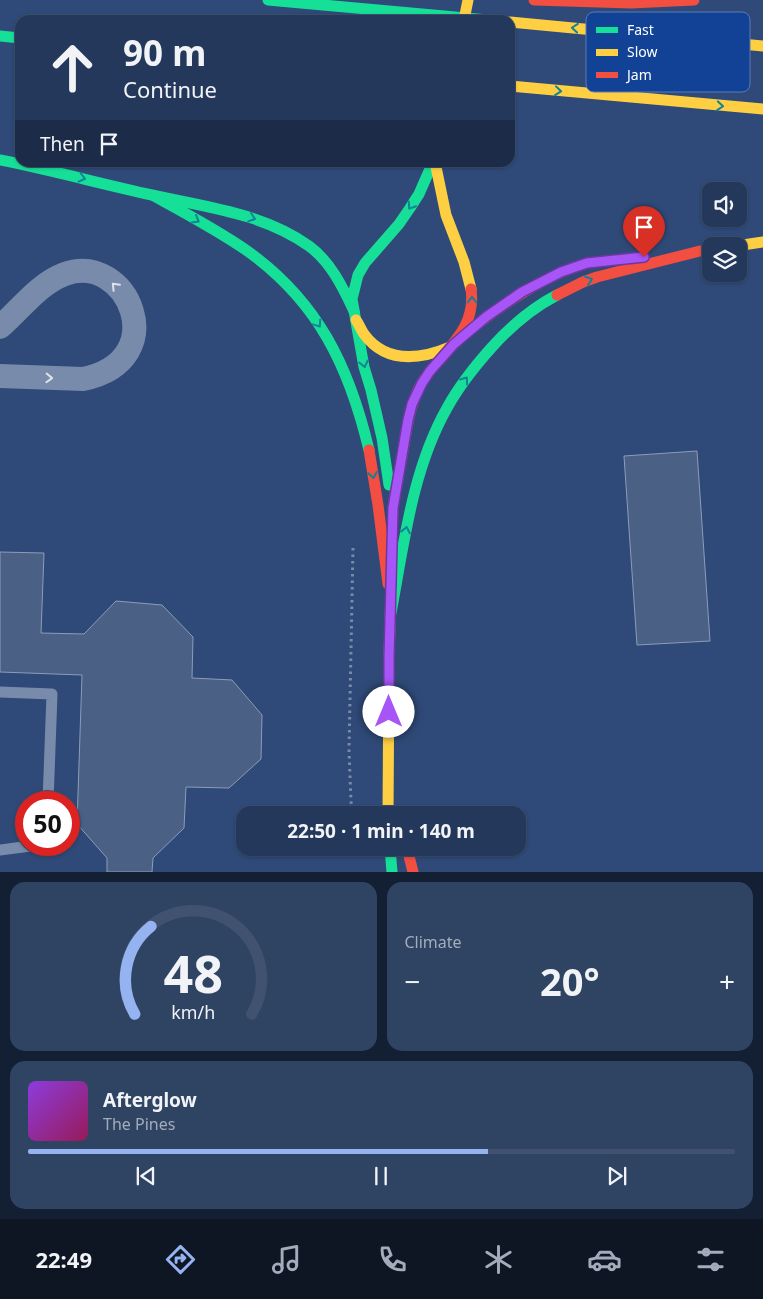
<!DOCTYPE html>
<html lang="en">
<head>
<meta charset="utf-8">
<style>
  body { margin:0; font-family:"Noto Sans",sans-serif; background:#2f4363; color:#f1f3f6; height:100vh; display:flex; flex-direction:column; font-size:19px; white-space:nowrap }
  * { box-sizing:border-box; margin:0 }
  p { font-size:16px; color:#a3acbb }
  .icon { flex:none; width:28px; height:28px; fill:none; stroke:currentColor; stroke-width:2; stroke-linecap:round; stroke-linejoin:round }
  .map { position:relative; height:872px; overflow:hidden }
  .drawer { display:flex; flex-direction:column; gap:10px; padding:10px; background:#131f32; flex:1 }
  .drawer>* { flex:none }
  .guide { position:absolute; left:15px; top:15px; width:500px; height:152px; border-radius:15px; box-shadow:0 1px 4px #0004,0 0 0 1px #405270; background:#23385a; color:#f1f3f6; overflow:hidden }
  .controls { position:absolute; left:702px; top:182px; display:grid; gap:10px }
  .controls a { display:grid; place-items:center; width:45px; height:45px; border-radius:10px; background:#23385a; box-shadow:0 1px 4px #0004,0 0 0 1px #405270; font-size:25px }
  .speed { position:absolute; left:15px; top:791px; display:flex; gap:10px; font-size:25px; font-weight:700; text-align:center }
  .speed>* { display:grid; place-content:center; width:65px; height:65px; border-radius:50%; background:#23385a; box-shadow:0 1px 4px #0004,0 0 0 1px #405270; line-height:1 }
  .speed .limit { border:8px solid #d22; background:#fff; color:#111 }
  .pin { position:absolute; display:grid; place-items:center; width:42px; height:42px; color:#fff; margin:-51px -21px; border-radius:50% 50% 50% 0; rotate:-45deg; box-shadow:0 0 5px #0007 }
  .pin .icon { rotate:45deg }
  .me { position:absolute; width:55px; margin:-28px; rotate:0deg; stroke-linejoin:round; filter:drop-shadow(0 0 4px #0008) }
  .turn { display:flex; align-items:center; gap:18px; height:105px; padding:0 25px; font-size:22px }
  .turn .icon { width:65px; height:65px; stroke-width:2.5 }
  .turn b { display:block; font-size:35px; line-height:42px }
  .then { display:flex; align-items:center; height:48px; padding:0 25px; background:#0003; gap:10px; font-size:19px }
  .big { font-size:38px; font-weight:700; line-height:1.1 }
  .drawer .widget { flex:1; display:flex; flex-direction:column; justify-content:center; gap:8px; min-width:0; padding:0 18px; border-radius:15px; background:#2f4363 }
  .drawer .dial { align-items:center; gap:0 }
  .dial svg { height:130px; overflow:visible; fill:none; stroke:#405270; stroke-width:7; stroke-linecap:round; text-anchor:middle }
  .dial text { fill:#f1f3f6; stroke:none }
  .song { display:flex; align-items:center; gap:15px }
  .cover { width:60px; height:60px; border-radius:8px; background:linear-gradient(135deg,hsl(270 70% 55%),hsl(330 70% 35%)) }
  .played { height:5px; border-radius:2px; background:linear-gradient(90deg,#95b2f1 65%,#405270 65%) }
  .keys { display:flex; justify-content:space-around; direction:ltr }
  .heat { display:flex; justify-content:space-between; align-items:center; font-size:28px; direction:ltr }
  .drawer .tiles { flex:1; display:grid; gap:10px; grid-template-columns:1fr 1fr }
  .widget:last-child { grid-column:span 2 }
  .trip { position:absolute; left:236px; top:806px; width:290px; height:50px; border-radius:15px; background:#23385a; box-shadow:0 1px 4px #0004,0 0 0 1px #405270; font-weight:700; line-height:50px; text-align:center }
  .tab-bar { display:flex; height:80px; justify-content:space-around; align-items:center; background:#0e1624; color:#a3acbb }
  .tab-bar .icon { width:35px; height:35px }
  .tab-bar .selected { color:#95b2f1 }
  .tab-bar b { font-size:22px; color:#f1f3f6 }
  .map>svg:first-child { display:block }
  .building { fill:#4a6085; stroke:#8d9db8 }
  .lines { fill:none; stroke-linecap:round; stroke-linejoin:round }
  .path { stroke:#798bab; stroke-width:3; stroke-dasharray:2.5 4; stroke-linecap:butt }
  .lane { stroke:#798bab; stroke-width:11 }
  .street { stroke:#798bab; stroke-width:24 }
  .fast { stroke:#16e098; stroke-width:11 }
  .slow { stroke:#ffcf43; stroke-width:11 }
  .jam { stroke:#f24e42; stroke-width:11 }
  .slow-bridge { stroke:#ffcf43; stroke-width:11 }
  .oneway { stroke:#138197 }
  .oneway2 { stroke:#dee2ea }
  .route-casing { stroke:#6d37a1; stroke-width:12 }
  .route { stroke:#a855f7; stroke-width:9 }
  .key { fill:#114296; stroke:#587bb6; stroke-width:1 }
  .key-label { font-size:14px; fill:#fff }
</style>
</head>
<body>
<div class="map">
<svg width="763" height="872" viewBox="0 0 763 872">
  <rect width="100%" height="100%" fill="#2f4a78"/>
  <g class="building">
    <polygon points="697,451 710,641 637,645 624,456"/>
    <polygon points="0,552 44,553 41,633 84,634 116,601 162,605 193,637 192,678 232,680 262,715 261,759 229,788 186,787 184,828 153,858 152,872 107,872 107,858 77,824 82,675 0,672"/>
  </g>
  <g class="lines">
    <polyline class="path" points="353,548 349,750 351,802 354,815"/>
    <g class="lane">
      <polyline points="0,692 52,694 48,802"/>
      <polyline points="0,850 38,845"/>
    </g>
    <path class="street" d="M0,327C21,309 38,284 65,274C127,251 175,360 83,379L0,376"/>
    <g class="fast">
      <polyline points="268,0 488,20"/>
      <polyline points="0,36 20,38"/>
      <path d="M0,160C51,170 101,184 152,195C205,207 263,213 309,246C331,262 343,288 354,311"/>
      <path d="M154,196C185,213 217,230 246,250C318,301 349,366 369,450"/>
      <polyline points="389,485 382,438 371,390 364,367 352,299 358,275 365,263 399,224 410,208 419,194 433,162"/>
      <path d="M391,613C404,544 412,470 447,408C459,386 475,366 492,347C511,326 532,308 557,295"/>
      <polyline points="390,848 392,872"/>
    </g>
    <g class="slow">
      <polyline points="510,22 763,46"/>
      <polyline points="510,86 763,109"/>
      <polyline points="435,162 446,215 464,262 471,289"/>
      <polyline points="736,246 763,242"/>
      <path d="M356,320C359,324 361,330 364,334C386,364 419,360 450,347"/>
      <polyline points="388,815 389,658 391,590"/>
    </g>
    <g class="jam">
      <polyline points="534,0 631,3 694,0"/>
      <polyline points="557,295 583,282 597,277 700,251"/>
      <path d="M454,343C491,312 529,285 574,267"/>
      <polyline points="369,450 378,505 388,584"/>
      <path d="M392,550C393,536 392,522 393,508C395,489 400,470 403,451C407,427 410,402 423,381C443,350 477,331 471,289"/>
      <polyline points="407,848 413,872"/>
    </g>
    <polyline class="slow-bridge" points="464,20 468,0"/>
  </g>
  <defs><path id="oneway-chevron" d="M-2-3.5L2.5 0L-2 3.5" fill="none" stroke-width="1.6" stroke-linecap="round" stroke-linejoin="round" transform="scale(1.25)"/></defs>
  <g class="oneway">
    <use href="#oneway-chevron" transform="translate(575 28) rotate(-175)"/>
    <use href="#oneway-chevron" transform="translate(558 91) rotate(6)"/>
    <use href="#oneway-chevron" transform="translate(720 106) rotate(5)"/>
    <use href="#oneway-chevron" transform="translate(82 178) rotate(14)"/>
    <use href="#oneway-chevron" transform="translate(411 206) rotate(123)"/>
    <use href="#oneway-chevron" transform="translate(252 218) rotate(19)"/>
    <use href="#oneway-chevron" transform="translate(196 220) rotate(30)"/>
    <use href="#oneway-chevron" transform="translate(589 280) rotate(-20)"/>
    <use href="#oneway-chevron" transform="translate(472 300) rotate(-90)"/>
    <use href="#oneway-chevron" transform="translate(318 324) rotate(56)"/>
    <use href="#oneway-chevron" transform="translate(364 364) rotate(77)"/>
    <use href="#oneway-chevron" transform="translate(465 380) rotate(-54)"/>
    <use href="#oneway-chevron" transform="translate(373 475) rotate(80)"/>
    <use href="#oneway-chevron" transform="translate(406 530) rotate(-79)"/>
  </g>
  <g class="oneway2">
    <use href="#oneway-chevron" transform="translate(115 286) rotate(-134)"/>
    <use href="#oneway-chevron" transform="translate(49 378) rotate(2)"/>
  </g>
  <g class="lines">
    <g class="route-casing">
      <polyline id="route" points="389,712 389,658 393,508 408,420 412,404 422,383 430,371 454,344 486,317 522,292 561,272 587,263 644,257"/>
    </g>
    <use href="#route" class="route"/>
  </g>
  <rect x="586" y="12" width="164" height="80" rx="8" class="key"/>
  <rect x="596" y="27" width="22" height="6" fill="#16e098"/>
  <rect x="596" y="49" width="22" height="7" fill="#ffcf43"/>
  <rect x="596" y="72" width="22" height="6" fill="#f24e42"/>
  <g class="key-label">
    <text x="627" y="35">Fast</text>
    <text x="627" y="57">Slow</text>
    <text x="627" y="80">Jam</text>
  </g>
</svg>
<div class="controls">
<a><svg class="icon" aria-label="sound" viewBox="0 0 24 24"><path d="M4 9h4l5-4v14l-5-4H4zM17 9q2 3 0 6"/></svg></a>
<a><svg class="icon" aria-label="layers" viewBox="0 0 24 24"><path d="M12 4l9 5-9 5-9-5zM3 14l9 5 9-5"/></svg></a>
</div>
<div class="speed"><div class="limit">50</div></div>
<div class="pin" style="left:644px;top:257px;background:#d93025"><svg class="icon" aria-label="arrive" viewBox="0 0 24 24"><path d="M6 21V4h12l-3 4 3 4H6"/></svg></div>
<svg class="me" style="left:389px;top:712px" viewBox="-20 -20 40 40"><circle r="19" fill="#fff"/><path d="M0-13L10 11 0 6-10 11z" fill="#a855f7"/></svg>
<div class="trip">22:50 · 1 min · 140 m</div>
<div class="guide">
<div class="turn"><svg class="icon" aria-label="ahead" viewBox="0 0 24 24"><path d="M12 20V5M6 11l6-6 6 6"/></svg><div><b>90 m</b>Continue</div></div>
<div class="then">Then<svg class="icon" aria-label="arrive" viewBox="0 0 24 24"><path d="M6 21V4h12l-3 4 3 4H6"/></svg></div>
</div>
</div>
<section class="drawer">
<div class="tiles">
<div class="widget dial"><svg viewBox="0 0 100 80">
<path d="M14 69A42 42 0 1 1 86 69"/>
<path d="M14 69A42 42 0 0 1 24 15" stroke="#95b2f1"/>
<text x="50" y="56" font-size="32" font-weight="700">48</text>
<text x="50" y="72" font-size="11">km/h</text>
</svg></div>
<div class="widget"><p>Climate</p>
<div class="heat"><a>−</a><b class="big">20°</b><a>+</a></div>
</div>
<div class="widget">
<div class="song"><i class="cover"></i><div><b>Afterglow</b><p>The Pines</p></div></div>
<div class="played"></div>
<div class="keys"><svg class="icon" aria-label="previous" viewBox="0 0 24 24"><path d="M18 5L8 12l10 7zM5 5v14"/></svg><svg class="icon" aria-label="pause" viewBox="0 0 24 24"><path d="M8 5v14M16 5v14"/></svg><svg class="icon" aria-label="next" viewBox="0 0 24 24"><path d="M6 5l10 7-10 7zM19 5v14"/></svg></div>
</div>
</div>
</section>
<nav class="tab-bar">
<b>22:49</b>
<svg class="icon selected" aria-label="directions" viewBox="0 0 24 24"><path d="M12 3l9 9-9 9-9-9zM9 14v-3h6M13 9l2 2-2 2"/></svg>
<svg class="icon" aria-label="music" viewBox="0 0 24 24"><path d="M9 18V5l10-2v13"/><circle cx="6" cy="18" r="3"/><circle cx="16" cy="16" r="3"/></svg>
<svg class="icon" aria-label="phone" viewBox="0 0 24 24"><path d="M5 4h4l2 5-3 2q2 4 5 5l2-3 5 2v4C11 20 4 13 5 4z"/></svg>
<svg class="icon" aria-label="climate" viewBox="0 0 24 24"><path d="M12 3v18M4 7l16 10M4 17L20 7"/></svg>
<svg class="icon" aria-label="car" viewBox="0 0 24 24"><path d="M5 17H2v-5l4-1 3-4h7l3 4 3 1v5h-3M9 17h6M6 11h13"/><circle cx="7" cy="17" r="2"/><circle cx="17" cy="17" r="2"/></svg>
<svg class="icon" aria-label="filters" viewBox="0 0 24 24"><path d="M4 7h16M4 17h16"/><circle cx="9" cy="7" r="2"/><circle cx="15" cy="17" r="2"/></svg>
</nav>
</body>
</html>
